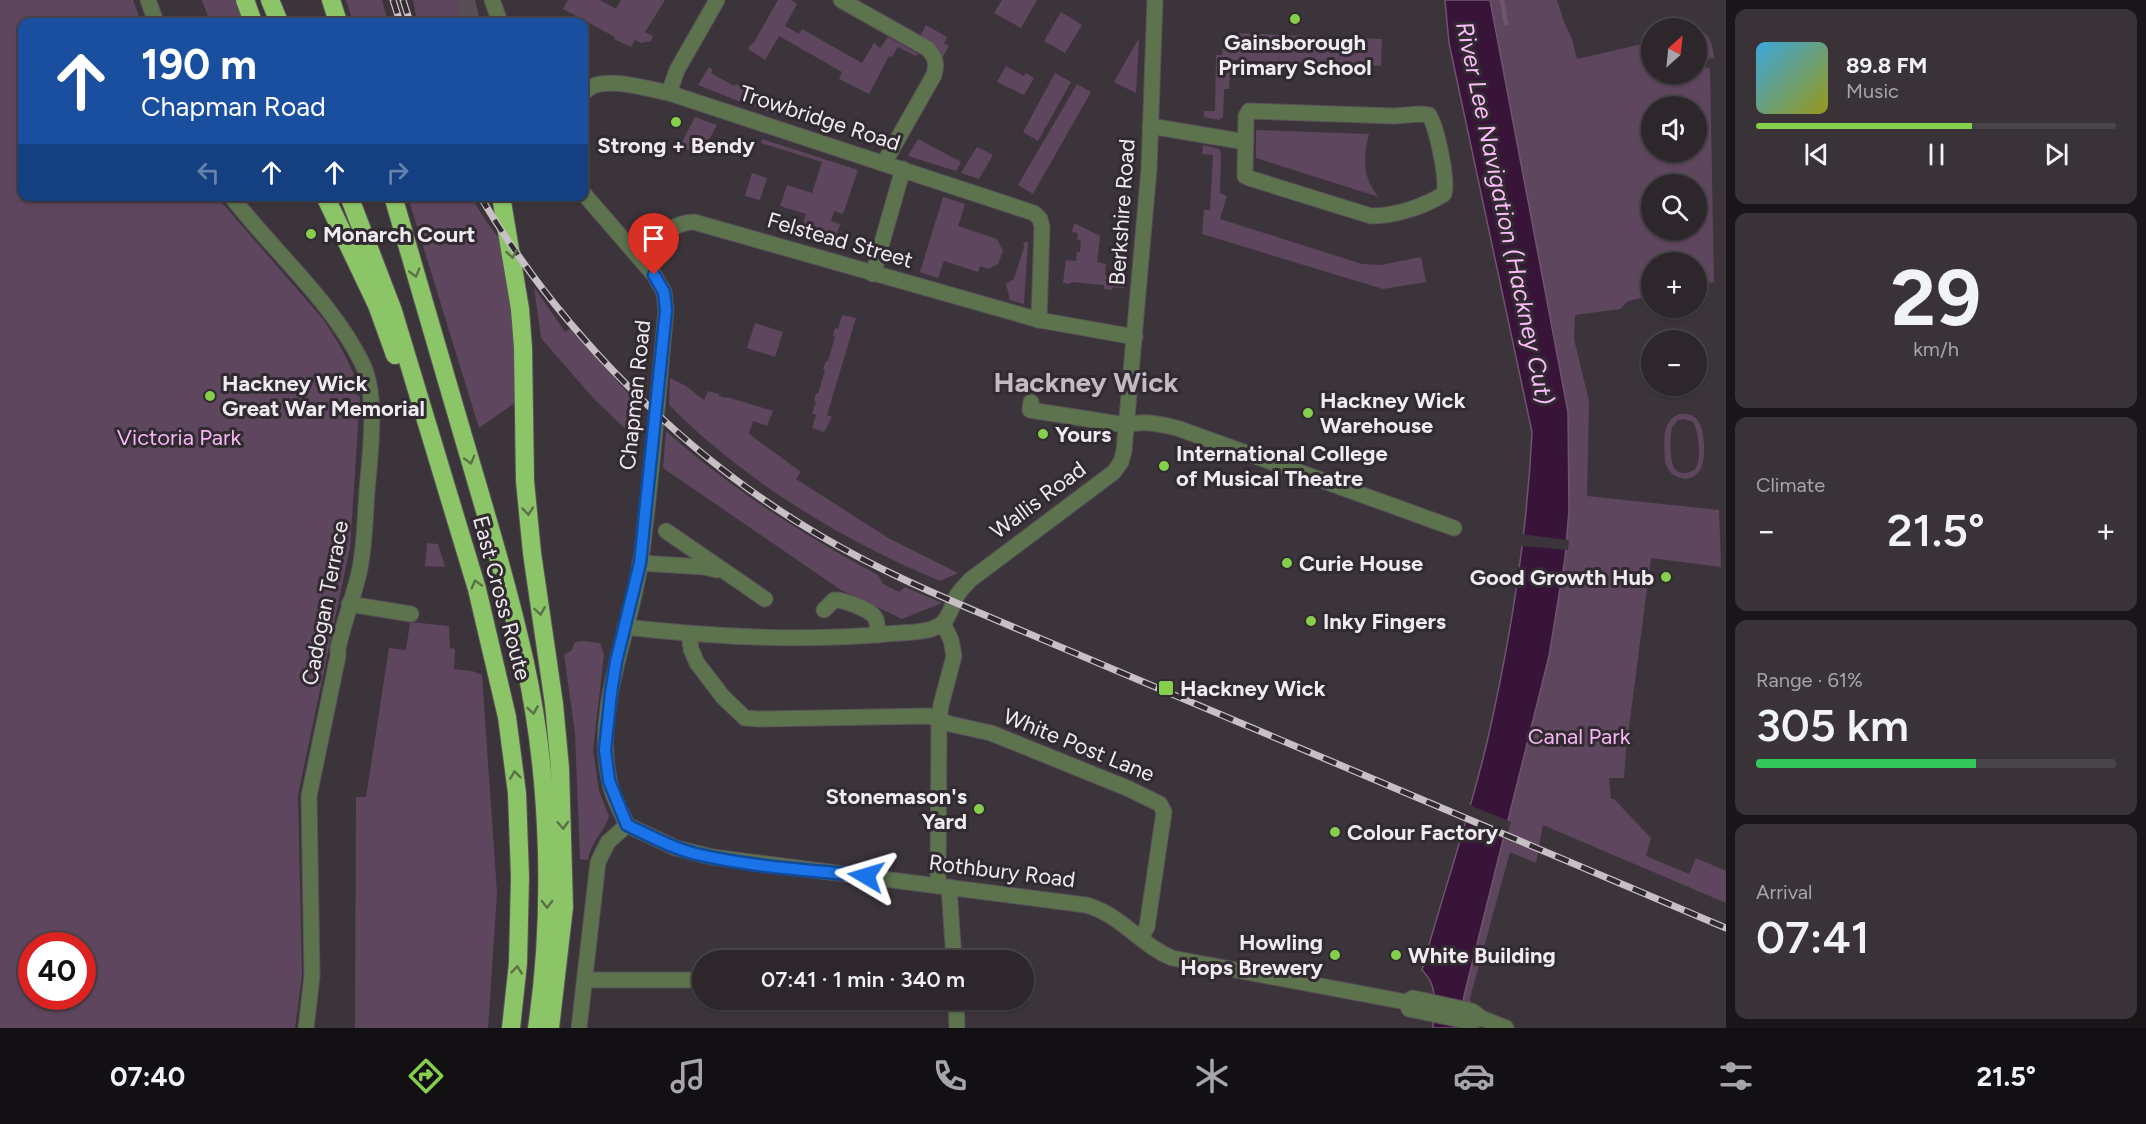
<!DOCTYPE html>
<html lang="en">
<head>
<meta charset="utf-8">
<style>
  body { margin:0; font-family:Figtree,sans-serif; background:#393338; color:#f1f3f6; height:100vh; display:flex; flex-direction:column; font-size:22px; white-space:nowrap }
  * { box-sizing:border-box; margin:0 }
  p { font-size:20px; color:#a7a5a9 }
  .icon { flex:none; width:33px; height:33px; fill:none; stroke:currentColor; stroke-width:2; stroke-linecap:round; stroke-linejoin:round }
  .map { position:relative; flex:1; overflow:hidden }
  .panel { display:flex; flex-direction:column; gap:9px; padding:9px; background:#191518; width:420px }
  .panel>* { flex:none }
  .banner { position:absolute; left:18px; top:18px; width:570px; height:183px; border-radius:12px; box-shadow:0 2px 4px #0004,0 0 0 2px #484448; background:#1a4fa0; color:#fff; overflow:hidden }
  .needle { width:39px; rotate:27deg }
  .buttons { position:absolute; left:1641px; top:18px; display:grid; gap:12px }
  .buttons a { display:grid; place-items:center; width:66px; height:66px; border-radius:50%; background:#2d272c; box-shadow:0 2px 4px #0004,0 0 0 2px #484448; font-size:30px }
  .speed { position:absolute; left:18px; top:932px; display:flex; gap:12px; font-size:30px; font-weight:700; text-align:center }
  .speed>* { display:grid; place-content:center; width:78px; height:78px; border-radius:50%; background:#2d272c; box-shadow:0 2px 4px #0004,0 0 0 2px #484448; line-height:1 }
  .speed .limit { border:9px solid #d22; background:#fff; color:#111 }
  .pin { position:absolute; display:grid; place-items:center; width:51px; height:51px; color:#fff; margin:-62px -26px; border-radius:50% 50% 50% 0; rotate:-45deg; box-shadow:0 0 6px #0007 }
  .pin .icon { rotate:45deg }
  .me { position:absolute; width:66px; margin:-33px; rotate:277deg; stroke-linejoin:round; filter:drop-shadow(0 0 4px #0008) }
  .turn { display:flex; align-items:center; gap:21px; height:126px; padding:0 24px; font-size:27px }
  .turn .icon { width:78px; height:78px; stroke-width:2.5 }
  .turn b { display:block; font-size:42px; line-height:51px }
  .lanes { display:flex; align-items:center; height:57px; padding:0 24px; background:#0003; justify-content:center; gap:30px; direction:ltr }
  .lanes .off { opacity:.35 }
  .big { font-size:45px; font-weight:600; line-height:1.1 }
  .panel .widget { flex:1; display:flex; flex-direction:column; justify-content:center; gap:9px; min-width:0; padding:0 21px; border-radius:12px; background:#393338 }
  .panel .dial { align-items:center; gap:0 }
  .dial b { font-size:78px; line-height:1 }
  .song { display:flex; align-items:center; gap:18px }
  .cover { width:72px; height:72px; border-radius:9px; background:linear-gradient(135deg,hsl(200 70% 55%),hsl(60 70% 35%)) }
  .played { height:6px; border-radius:3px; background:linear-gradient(90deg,#85cf4d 60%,#484448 60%) }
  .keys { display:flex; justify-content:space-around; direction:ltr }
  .heat { display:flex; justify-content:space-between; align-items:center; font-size:33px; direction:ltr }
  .charge { height:9px; border-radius:4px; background:linear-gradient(90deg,#34c759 61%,#484448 0) }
  .trip { position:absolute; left:692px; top:950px; width:342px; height:60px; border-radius:30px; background:#2d272c; box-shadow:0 2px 4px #0004,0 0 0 2px #484448; font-weight:600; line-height:60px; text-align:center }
  .dock { display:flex; height:96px; justify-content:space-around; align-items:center; background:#121012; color:#a7a5a9 }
  .dock .icon { width:42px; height:42px }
  .dock .on { color:#85cf4d }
  .dock b { font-size:27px; color:#f1f3f6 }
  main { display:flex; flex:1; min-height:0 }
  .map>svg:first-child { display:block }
  .green { fill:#5f465f; fill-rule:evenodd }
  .water { fill:#381438; stroke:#6f546f; stroke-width:1.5 }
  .pier { fill:#3c343b }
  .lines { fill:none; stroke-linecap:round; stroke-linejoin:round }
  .stream { stroke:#6f546f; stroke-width:4.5 }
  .highway-tunnel { stroke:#574f56; stroke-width:18; stroke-dasharray:18 9; stroke-linecap:butt }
  .minor-casing { stroke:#595158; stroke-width:17 }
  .highway-casing { stroke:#595158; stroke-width:20 }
  .minor { stroke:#5c734e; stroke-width:15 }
  .highway { stroke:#8cc567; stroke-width:18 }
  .rail-casing { stroke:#c7c1c6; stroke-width:7 }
  .rail { stroke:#312a31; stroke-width:4.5; stroke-dasharray:14; stroke-linecap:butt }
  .oneway { stroke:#5a7049 }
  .route-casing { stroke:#114b97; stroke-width:15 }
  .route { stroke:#1a73e8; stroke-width:10 }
  .poi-dot { fill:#85cf4d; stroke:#312a31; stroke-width:2 }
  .labels { text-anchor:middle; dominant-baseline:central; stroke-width:6; stroke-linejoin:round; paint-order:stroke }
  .poi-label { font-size:22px; font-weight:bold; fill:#f0ebf0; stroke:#312a31; text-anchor:start }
  .street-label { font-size:22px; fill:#f0ebf0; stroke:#312a31 }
  .park-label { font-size:22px; fill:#f7b7f5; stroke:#312a31 }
  .water-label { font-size:24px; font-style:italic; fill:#fdbdfb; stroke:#312a31 }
  .district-label { font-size:28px; font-weight:bold; fill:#c4bac4; stroke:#312a31 }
</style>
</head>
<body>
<main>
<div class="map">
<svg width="1726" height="1028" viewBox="0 0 1726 1028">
  <rect width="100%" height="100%" fill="#3c343b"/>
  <g class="green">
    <path d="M0,0H133L141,22H22V196L217,197L323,319L339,344L354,374L348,382L352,392L360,397L350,547L298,795L302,975L295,1028H0ZM32,945H82V996H32Z"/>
    <polygon points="202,0 237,0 245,22 210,22"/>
    <polygon points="346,0 382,0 388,22 353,22"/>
    <polygon points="413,0 465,0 473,22 417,22"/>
    <polygon points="568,0 600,0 616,9 621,0 665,0 645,32 653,36 651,41 641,43 635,40 631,47 614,39 615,37 563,9"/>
    <polygon points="778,0 791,0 797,4 785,26 799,34 802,29 862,63 874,43 880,48 888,37 918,54 916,56 898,47 892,57 889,56 869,94 839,79 842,72 779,36 765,60 748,49 751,44 753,44"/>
    <polygon points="1002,0 1037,0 1021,28 994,13"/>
    <path d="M1490,0H1557L1564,22L1572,39L1577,59L1651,42L1652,74H1696V28L1693,27C1709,31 1713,43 1714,58L1706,59V68H1710L1714,282L1697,286L1696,262H1652L1651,296L1628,301L1620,309L1575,315L1574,339L1589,401L1587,496L1719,510L1721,567L1651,558L1626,750L1624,778H1609L1611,799H1614L1651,838L1646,856L1689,874L1696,858L1726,871V903L1543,825L1536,863L1510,852L1470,998L1476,1028H1460L1464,996L1549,656L1565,558L1568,412ZM1652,106H1696V152H1652ZM1652,184H1696V230H1652Z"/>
    <polygon points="1061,12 1082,25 1065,53 1044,41"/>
    <polygon points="926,25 947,37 944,43 949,46 941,60 920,36"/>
    <polygon points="1232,33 1382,39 1381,66 1231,60 1229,89 1224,89 1223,117 1219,120 1204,117 1204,111 1215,111 1216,55 1222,55 1223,48 1231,49"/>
    <polygon points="1139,38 1136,93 1114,82"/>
    <polygon points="1006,66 1024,76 1026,73 1034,78 1024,95 997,82"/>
    <polygon points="709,67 713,70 711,73 734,86 736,84 766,101 768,99 797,116 794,120 738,101 698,85"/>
    <polygon points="1055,73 1071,82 1038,141 1023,132"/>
    <polygon points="1077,84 1091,92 1033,194 1018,185"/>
    <polygon points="695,117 717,125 700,156 680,146"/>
    <path d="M1256,130L1369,134C1363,157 1362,178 1379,197L1256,158Z"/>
    <polygon points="762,139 858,170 843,214 834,211 831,221 840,224 833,246 799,236 806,214 780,206 787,185 812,193 822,162 761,143"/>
    <polygon points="918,139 961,162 956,171 908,156"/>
    <polygon points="1203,145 1219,149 1221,153 1220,193 1227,196 1220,219 1362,264 1381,265 1421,257 1426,282 1383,289 1202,234 1204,210 1210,210 1213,155 1202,154"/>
    <polygon points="977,147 993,155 979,179 961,173"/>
    <polygon points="752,173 767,178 760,200 745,196"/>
    <polygon points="408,197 445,197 448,203 455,197 471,197 486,221 506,248 515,331 516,402 479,428"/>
    <polygon points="943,197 965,204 958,226 997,239 1003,251 998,264 988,269 980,266 978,272 944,261 938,278 920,272"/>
    <polygon points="1074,223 1100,236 1097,262 1106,264 1105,275 1122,277 1125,280 1124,288 1113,287 1112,290 1104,289 1104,285 1071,282 1070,284 1063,283 1066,260 1076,261 1077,252 1080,252 1081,241 1077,239 1078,233 1072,232"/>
    <polygon points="1025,242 1028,242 1024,304 1010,300 1006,284 1014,279 1024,247 1023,244"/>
    <polygon points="534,287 565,332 570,329 637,403 634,437 594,399 541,338"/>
    <polygon points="842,315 856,318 827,415 832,417 824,432 812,428 816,415 812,413 816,402 814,401 816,393 818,394 825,370 823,369 826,361 828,361 835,337 833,336 835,328 838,329"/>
    <polygon points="755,323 783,332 775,357 747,348"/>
    <path d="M670,378L686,386L704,400L708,391L719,394V396L726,398L727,397L773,411L767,426L753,421L749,434L801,472L796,479L890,539L958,573L940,581C841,540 745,481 669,405Z"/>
    <path d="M1679,414C1700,412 1703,428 1704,445C1704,460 1704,475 1687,479C1676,478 1667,473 1665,461C1665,444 1660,422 1679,414ZM1684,419L1693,422C1699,430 1702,462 1695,469C1692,472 1689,472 1686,473C1682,473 1679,473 1676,470C1669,465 1670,435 1672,427L1678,420Z"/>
    <path d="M666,431C730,488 803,535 878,575L883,584L899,592L905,587L942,603L902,619L841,590L663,468Z"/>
    <polygon points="427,543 438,544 445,567 425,566"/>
    <polygon points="410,622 449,626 450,648 455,649 454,669 472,671 482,675 497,893 488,1028 355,1028 356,797 366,797 389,648 406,650"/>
    <path d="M583,641L600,643L604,654L593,750L599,791L609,816C604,833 591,841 588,860L580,859L575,733L564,654L571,651L575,642Z"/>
  </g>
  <path class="water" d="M1445,0H1490L1568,412L1569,510L1565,558L1549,656L1464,996L1460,1028H1433C1434,1006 1439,986 1422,970C1443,892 1470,816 1488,738C1511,637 1527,535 1532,432L1449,43Z"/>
  <g class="pier">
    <polygon points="1521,534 1569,540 1568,550 1520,546"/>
    <polygon points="1467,804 1511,822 1506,840 1462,821"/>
  </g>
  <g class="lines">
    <polyline class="stream" points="1502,0 1506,23"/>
    <polyline class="highway-tunnel" points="466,0 471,22"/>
    <g class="minor-casing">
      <g id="minor">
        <polyline points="148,0 156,22"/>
        <polyline points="492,0 500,22"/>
        <path d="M841,0L928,49C936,58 937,64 934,75L884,163"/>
        <path d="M584,93C597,73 648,89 669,93L1034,213L1040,219L1042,227L1039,320"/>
        <polyline points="669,93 677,70 717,0"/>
        <path d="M1249,111L1394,116L1421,114L1429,115C1437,128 1448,180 1444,194C1423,207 1395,216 1371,216L1249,178L1245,176V172L1246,116Z"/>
        <polyline points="1150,126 1246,142"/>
        <path d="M584,194L654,275L664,292L666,310C658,393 652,477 641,559C631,632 594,704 609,779C611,795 621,811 627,825L676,848L712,857L1086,905C1122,915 1140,945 1172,958L1406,1002L1413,998L1472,1011L1481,1018L1506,1028"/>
        <path d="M231,196C273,251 333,302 363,365C378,397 370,455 367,491C365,518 365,546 359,573C353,598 344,622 338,648V656L309,796L312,976L306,1028"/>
        <path d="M638,256C656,240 669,223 694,222L1039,320L1135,337"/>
        <polyline points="873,274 903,169"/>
        <path d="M1031,402L1030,410L1126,425C1144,420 1159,424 1177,428L1454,528"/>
        <polyline points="666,531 765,599"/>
        <polyline points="640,563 704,567 717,570"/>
        <polyline points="349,604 411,614"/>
        <path d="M824,610L834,600C842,599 868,609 874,616C878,620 877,629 878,635"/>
        <path d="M625,627C712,637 798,642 886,634C902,632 926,634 940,625C950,619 952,603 958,594C961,589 966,585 970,580L1114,472L1121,462L1124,451L1149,169L1155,0"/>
        <polyline points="689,634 691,649 697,663 723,697 745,718 759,719 929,716 950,724 991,733 1127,788 1160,804 1164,812 1147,927 1141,938"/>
        <polyline points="938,886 939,720 941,705 954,656 951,640 943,623"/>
        <polyline points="949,887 954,960"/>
        <polyline points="585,980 702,980"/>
        <polyline points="956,999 957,1028"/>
        <polyline points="1406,1002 1409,1009 1471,1022 1481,1018"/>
        <polyline points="579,1028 598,862 608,842 627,825"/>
      </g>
    </g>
    <g class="highway-casing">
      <g id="highway">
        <polyline points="245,0 253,22"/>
        <polyline points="270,0 279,22"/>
        <polyline points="331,0 338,22"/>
        <polyline points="325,196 377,305 395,355"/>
        <polyline points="349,196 393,311 477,589 507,717 517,793 520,877 518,963 511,1028"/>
        <path d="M393,196C416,276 439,356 463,436C485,511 508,586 525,663C550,777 554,913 537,1028"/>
        <polyline points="501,196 520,309 523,348 525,481 532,553 554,704 560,768 564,907 550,1028"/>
      </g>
    </g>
    <use href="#minor" class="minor"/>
    <use href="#highway" class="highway"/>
    <g class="rail-casing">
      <g id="rail">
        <polyline points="393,0 400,22"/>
        <polyline points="403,0 410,22"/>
        <path d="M480,196C560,332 684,456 819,535C873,567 930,592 987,616L1726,928"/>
      </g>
    </g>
    <use href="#rail" class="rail"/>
  </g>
  <defs><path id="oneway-chevron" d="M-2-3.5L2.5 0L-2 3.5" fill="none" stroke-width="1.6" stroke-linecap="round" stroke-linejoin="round" transform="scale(1.5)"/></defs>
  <g class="oneway">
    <use href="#oneway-chevron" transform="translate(512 254) rotate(80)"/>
    <use href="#oneway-chevron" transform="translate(415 273) rotate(74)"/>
    <use href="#oneway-chevron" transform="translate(470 460) rotate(74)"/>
    <use href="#oneway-chevron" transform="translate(528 511) rotate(85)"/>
    <use href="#oneway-chevron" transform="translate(476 584) rotate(-106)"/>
    <use href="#oneway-chevron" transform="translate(540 611) rotate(82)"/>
    <use href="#oneway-chevron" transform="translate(533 710) rotate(81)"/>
    <use href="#oneway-chevron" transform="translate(515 775) rotate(-97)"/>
    <use href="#oneway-chevron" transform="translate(563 825) rotate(87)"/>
    <use href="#oneway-chevron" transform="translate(547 904) rotate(90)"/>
    <use href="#oneway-chevron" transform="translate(517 970) rotate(-84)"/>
  </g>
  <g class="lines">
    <g class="route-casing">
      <path id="route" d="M654,275L664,292L666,310L640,563L616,662L611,693L605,750L609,781L627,825C650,836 672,848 696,854C751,867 810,870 866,876"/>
    </g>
    <use href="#route" class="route"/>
  </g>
  <g class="poi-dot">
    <circle cx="1295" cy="19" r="6"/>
    <circle cx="676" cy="122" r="6"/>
    <circle cx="311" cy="234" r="6"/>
    <circle cx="210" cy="396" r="6"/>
    <circle cx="1308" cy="413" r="6"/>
    <circle cx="1043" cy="434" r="6"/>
    <circle cx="1164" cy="466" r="6"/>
    <circle cx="1287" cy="563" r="6"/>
    <circle cx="1666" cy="577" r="6"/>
    <circle cx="1311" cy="621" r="6"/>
    <rect x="1158" y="680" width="16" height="16" rx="3"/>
    <circle cx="979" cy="809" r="6"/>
    <circle cx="1335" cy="832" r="6"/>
    <circle cx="1335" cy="955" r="6"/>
    <circle cx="1396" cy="955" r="6"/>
  </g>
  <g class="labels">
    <g class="poi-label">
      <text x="1295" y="42" text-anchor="middle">Gainsborough<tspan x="1295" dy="25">Primary School</tspan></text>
      <text x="676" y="145" text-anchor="middle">Strong + Bendy</text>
      <text x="323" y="234">Monarch Court</text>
      <text x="222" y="383">Hackney Wick<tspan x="222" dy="25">Great War Memorial</tspan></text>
      <text x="1320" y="400">Hackney Wick<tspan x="1320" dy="25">Warehouse</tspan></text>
      <text x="1055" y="434">Yours</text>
      <text x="1176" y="453">International College<tspan x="1176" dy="25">of Musical Theatre</tspan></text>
      <text x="1299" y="563">Curie House</text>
      <text x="1654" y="577" text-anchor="end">Good Growth Hub</text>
      <text x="1323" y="621">Inky Fingers</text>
      <text x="1180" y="688">Hackney Wick</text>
      <text x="967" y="796" text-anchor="end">Stonemason's<tspan x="967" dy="25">Yard</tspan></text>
      <text x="1347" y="832">Colour Factory</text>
      <text x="1323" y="942" text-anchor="end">Howling<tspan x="1323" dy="25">Hops Brewery</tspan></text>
      <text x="1408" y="955">White Building</text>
    </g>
    <g class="street-label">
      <text transform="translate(820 118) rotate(18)">Trowbridge Road</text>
      <text transform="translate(1122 212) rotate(-86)">Berkshire Road</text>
      <text transform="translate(840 240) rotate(16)">Felstead Street</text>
      <text transform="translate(635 395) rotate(-84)">Chapman Road</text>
      <text transform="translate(1038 500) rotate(-37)">Wallis Road</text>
      <text transform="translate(502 598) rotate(75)">East Cross Route</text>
      <text transform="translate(325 603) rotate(-79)">Cadogan Terrace</text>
      <text transform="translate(1079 745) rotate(22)">White Post Lane</text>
      <text transform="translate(1002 871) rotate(7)">Rothbury Road</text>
    </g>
    <g class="park-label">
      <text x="179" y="437">Victoria Park</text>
      <text x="1579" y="736">Canal Park</text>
    </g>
    <g class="water-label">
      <text transform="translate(1505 213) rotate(78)">River Lee Navigation (Hackney Cut)</text>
    </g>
    <g class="district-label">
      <text x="1086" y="382">Hackney Wick</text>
    </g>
  </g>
</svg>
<div class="buttons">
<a><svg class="needle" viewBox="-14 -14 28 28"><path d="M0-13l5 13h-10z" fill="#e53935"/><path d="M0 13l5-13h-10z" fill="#a7a5a9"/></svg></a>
<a><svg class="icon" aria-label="sound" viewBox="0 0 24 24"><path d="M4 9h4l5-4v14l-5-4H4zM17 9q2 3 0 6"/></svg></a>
<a><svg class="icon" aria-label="search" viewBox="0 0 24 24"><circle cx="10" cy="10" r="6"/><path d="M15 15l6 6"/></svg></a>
<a>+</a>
<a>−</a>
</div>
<div class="speed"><div class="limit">40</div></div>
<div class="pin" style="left:654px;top:275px;background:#d93025"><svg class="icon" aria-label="arrive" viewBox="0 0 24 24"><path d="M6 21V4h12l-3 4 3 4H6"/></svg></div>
<svg class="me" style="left:866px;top:876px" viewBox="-20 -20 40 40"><path d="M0-17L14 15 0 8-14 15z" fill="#1a73e8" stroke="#fff" stroke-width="4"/></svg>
<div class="trip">07:41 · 1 min · 340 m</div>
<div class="banner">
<div class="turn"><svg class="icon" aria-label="ahead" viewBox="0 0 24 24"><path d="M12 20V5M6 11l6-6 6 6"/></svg><div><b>190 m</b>Chapman Road</div></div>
<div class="lanes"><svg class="icon off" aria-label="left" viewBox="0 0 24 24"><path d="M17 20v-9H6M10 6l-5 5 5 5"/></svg><svg class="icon" aria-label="ahead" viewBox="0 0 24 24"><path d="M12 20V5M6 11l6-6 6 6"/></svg><svg class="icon" aria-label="ahead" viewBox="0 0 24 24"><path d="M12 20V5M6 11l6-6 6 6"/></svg><svg class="icon off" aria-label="right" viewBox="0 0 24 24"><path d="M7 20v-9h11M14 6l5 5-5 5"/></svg></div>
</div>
</div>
<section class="panel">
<div class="widget">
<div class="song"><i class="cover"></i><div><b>89.8 FM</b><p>Music</p></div></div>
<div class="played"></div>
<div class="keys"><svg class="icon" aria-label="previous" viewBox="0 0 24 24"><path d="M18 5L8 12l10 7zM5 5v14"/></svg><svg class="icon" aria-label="pause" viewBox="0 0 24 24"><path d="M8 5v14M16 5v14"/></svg><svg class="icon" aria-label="next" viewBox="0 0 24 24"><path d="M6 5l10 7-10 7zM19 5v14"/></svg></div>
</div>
<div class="widget dial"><b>29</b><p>km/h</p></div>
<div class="widget"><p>Climate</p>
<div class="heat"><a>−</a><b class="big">21.5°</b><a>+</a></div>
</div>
<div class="widget"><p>Range · 61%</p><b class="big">305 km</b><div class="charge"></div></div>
<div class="widget"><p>Arrival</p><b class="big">07:41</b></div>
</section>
</main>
<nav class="dock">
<b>07:40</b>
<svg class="icon on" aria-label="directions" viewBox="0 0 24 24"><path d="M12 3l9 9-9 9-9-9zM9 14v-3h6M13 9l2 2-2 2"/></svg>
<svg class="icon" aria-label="music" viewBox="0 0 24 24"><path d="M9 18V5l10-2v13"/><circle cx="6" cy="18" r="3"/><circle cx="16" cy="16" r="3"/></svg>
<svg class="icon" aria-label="phone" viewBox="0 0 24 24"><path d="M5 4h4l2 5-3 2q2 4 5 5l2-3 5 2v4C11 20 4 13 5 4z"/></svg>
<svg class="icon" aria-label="climate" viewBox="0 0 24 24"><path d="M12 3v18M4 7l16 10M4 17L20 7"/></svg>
<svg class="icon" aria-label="car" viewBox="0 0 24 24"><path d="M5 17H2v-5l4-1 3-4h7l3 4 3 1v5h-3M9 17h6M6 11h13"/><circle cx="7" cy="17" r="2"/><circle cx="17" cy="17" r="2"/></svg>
<svg class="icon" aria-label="filters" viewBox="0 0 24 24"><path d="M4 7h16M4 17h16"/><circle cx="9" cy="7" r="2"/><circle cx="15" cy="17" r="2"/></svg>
<b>21.5°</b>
</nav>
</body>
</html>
